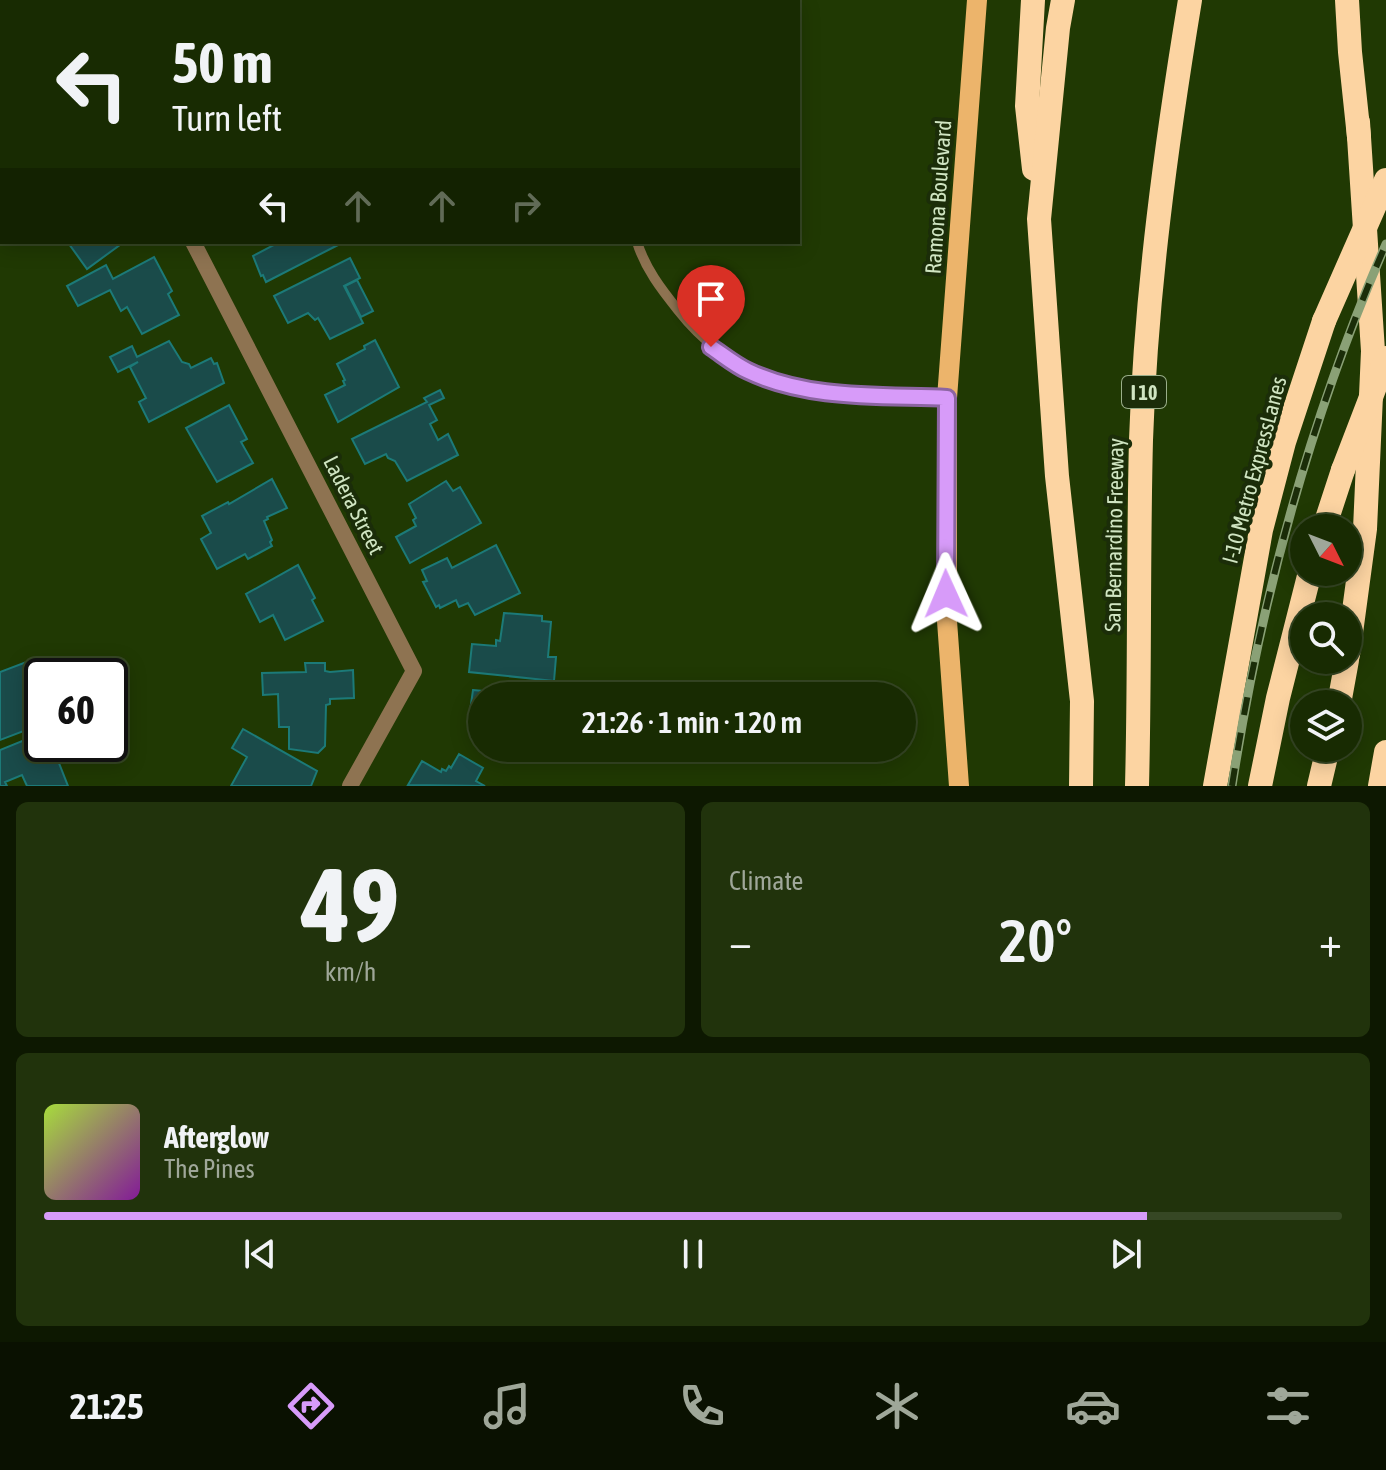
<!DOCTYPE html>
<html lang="en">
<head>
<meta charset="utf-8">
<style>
  body { margin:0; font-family:"Asap Condensed",sans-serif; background:#21330c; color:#f1f3f6; height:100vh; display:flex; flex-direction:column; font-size:30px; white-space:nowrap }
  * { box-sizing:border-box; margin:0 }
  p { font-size:26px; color:#9fa799 }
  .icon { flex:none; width:44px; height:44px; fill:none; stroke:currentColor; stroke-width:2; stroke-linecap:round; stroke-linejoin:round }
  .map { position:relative; height:786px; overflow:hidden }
  .sheet { display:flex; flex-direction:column; gap:16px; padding:16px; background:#0d1801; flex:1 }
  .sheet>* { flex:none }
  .banner { position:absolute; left:0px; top:0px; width:800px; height:244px; box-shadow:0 4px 20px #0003,0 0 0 2px #364724; background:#182b02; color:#f1f3f6; overflow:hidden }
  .needle { width:52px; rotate:132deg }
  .buttons { position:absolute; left:1290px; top:514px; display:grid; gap:16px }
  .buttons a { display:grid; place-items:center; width:72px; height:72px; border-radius:50%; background:#182b02; box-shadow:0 4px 20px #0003,0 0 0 2px #364724; font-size:40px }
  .speed { position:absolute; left:24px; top:658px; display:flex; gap:16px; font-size:40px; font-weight:700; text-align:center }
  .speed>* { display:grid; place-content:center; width:104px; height:104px; border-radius:50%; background:#182b02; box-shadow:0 4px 20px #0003,0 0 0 2px #364724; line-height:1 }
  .speed .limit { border:4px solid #111; border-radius:12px; background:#fff; color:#111 }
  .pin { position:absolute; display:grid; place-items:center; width:68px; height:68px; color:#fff; margin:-82px -34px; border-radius:50% 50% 50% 0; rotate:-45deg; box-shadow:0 0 8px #0007 }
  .pin .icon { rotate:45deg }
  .me { position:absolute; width:88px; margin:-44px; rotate:359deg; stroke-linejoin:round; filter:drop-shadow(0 0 6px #0008) }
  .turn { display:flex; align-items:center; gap:28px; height:168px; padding:0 40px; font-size:36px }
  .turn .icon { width:104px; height:104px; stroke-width:2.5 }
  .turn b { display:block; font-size:56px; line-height:68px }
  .lanes { display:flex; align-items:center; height:76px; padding:0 40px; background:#0003; justify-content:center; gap:40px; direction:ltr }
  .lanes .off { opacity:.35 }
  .big { font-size:60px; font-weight:600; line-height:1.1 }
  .sheet .tile { flex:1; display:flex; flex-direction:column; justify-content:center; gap:12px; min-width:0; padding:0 28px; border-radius:12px; background:#21330c }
  .sheet .dial { align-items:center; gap:0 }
  .dial b { font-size:104px; line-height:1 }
  .song { display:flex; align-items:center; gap:24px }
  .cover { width:96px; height:96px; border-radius:12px; background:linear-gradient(135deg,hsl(80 70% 55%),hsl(290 70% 35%)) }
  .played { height:8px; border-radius:4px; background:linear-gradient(90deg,#d79bf9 85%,#364724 85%) }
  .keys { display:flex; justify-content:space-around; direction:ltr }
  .heat { display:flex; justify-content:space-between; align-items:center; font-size:44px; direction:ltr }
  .sheet .tiles { flex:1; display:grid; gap:16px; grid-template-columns:1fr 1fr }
  .tile:last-child { grid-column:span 2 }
  .trip { position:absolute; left:468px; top:682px; width:448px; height:80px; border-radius:40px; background:#182b02; box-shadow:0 4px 20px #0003,0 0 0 2px #364724; font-weight:600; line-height:80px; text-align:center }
  .tab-bar { display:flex; height:128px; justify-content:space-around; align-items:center; background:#0a1101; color:#9fa799 }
  .tab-bar .icon { width:56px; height:56px }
  .tab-bar .on { color:#d79bf9 }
  .tab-bar b { font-size:36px; color:#f1f3f6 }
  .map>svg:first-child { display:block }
  .building { fill:#1a4b4a; stroke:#1c7a78; stroke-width:2 }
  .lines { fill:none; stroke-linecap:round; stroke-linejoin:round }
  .service { stroke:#8e7351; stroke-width:10 }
  .minor { stroke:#8e7351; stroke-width:16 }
  .primary { stroke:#ecb46b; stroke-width:20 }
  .motorway { stroke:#fcd4a2; stroke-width:24 }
  .rail-casing { stroke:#8aa176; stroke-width:9 }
  .rail { stroke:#1b2d09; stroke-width:6; stroke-dasharray:18; stroke-linecap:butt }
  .motorway-bridge { stroke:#fcd4a2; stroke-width:24 }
  .route-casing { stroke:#8c65a2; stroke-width:20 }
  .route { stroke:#d79bf9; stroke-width:14 }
  .labels { text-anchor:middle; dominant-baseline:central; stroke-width:8; stroke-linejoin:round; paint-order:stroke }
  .shield { fill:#1b2d09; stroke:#9aae8a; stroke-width:2 }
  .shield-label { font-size:20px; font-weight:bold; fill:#d0e5c2 }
  .street-label { font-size:22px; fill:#d0e5c2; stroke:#1b2d09 }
</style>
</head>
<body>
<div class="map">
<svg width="1386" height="786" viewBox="0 0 1386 786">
  <rect width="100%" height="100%" fill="#203903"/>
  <g class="building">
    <polygon points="72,242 124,242 87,269 69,244"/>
    <polygon points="272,242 336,242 338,245 266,282 263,275 261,276 253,256 274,245"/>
    <polygon points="154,257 172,291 168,294 179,315 142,334 127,307 121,311 110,290 78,306 67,286 106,265 113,279"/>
    <polygon points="350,258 360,278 344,286 363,323 330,339 318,318 315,320 308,313 288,323 274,296"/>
    <polygon points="357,280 373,311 361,317 345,286"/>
    <polygon points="375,340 399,387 338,422 325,395 345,385 343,381 345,380 337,364 365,349 364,346"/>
    <polygon points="169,341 182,362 189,364 191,368 211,358 214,364 217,363 224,383 149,422 139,402 146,398 130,367 138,362 118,372 110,357 132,346 137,357"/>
    <polygon points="440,390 444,398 429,405 437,420 430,424 438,440 448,434 458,455 407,481 395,461 388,458 386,454 365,464 352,439 427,402 424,398"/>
    <polygon points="229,405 247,439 241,442 253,463 217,482 186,428"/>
    <polygon points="272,479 287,508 267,517 268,519 264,521 272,540 270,542 272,546 248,559 245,554 217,569 201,539 211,533 202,516 228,502 229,504"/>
    <polygon points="446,481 453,491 460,487 481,523 410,563 396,537 416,526 413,520 416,518 409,504"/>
    <polygon points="496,545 520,593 475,615 468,603 459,607 456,600 440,608 439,605 436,607 423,582 427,581 422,570 447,558 452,568"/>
    <polygon points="298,565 315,598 312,600 323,621 285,640 273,615 260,622 246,594"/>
    <polygon points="504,613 542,616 542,621 551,622 548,657 556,657 554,681 469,672 472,644 496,646 496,640 500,641"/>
    <polygon points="29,661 42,696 42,724 0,740 0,672"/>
    <polygon points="305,663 325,663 325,671 330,672 353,670 354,698 330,699 330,704 326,705 325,746 318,753 289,749 289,727 279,727 278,694 263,695 262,673 306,672"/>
    <polygon points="473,690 505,693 522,696 482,696 482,719 469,718"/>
    <polygon points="243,729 317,771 311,786 231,786 247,757 232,748"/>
    <polygon points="42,733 42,744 70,744 71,746 55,753 68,786 27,786 22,775 5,782 7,786 0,786 0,750"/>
    <polygon points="495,748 544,748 543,752 522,753 522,757 495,754"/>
    <polygon points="459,754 483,768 476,781 485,786 408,785 422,761 441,772 442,769 446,771 449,766 451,768"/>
  </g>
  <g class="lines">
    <g class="service">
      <polyline points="583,0 583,2"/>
      <path d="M637,242C645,268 661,289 678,310C751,403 840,392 947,398"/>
    </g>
    <g class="minor">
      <polyline points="0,8 2,10"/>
      <polyline points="193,242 414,671 350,786"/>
    </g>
    <polyline class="primary" points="959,786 947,621 947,398 977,0"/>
    <g class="motorway">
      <polyline points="1033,0 1027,106 1034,169"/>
      <polyline points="1063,0 1058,28 1039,219 1057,476 1082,701 1081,786"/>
      <polyline points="1347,0 1350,52 1359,137"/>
      <polyline points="1324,528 1343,470"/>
      <polyline points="1348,655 1365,529 1373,351 1358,122"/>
      <polyline points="1339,704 1347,660"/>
      <path d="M1137,786C1140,671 1138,555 1141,440C1146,293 1166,145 1190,0"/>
      <polyline points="1215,786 1261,530 1284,442 1324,321"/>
      <polyline points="1260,786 1278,698 1310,572"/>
      <polyline points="1319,786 1328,748"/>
      <polyline points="1380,786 1386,752"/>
    </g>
    <g class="rail-casing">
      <path id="rail" d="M1232,786C1261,598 1310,418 1386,244"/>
    </g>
    <use href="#rail" class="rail"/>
    <g class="motorway-bridge">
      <polyline points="1324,321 1386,180"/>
      <polyline points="1343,470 1386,358"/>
    </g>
  </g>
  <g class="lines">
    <g class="route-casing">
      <path id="route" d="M711,347C723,355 735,365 748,371C808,400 882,395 947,398L946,594"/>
    </g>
    <use href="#route" class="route"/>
  </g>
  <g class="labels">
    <rect class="shield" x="1122" y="376" width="44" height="32" rx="6"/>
    <g class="shield-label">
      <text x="1144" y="392">I 10</text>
    </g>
    <g class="street-label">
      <text transform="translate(938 197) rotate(-86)">Ramona Boulevard</text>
      <text transform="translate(1254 470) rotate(-75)">I-10 Metro ExpressLanes</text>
      <text transform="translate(354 505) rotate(63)">Ladera Street</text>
      <text transform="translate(1114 535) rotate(-89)">San Bernardino Freeway</text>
    </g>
  </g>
</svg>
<div class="buttons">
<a><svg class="needle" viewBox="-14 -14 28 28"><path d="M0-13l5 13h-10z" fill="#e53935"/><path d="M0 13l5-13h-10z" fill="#9fa799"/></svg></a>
<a><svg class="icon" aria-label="search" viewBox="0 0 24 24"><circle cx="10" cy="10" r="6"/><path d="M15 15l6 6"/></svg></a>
<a><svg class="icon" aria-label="layers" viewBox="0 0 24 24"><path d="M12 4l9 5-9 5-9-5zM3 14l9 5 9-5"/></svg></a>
</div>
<div class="speed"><div class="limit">60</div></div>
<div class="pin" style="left:711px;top:347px;background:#d93025"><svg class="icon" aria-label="arrive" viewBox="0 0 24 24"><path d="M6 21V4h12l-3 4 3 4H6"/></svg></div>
<svg class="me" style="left:946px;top:594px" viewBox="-20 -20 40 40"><path d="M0-17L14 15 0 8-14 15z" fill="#d79bf9" stroke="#fff" stroke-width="4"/></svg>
<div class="trip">21:26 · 1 min · 120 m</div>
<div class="banner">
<div class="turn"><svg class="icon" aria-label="left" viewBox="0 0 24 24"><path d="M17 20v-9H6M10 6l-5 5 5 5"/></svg><div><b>50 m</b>Turn left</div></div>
<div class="lanes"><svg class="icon" aria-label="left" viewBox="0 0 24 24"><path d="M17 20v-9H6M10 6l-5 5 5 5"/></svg><svg class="icon off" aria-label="ahead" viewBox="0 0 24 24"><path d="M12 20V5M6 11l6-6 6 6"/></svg><svg class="icon off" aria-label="ahead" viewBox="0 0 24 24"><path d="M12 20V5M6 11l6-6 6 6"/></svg><svg class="icon off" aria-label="right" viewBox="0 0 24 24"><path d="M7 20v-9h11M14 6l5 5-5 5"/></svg></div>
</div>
</div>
<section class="sheet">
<div class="tiles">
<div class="tile dial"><b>49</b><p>km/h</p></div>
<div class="tile"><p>Climate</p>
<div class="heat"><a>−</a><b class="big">20°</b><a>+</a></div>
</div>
<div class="tile">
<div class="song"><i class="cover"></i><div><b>Afterglow</b><p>The Pines</p></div></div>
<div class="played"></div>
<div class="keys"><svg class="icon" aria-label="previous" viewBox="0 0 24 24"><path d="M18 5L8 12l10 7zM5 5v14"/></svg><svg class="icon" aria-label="pause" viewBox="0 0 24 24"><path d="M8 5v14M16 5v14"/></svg><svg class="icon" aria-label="next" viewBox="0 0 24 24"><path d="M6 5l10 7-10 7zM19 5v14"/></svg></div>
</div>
</div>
</section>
<nav class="tab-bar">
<b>21:25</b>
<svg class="icon on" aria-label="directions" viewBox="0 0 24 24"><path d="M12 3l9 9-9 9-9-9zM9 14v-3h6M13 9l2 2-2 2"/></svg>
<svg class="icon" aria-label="music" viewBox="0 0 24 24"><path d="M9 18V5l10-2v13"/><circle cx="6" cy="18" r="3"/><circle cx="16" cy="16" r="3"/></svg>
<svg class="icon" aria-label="phone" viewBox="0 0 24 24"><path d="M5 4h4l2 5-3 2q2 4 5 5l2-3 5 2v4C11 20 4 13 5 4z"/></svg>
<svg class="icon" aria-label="climate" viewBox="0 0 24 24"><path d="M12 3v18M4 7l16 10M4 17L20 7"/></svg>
<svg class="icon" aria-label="car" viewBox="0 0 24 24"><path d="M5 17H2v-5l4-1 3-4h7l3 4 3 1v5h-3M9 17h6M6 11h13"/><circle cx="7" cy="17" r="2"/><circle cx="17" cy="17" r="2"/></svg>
<svg class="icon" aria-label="filters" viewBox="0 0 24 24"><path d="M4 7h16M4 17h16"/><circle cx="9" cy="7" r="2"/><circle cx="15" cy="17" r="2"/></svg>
</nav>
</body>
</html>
